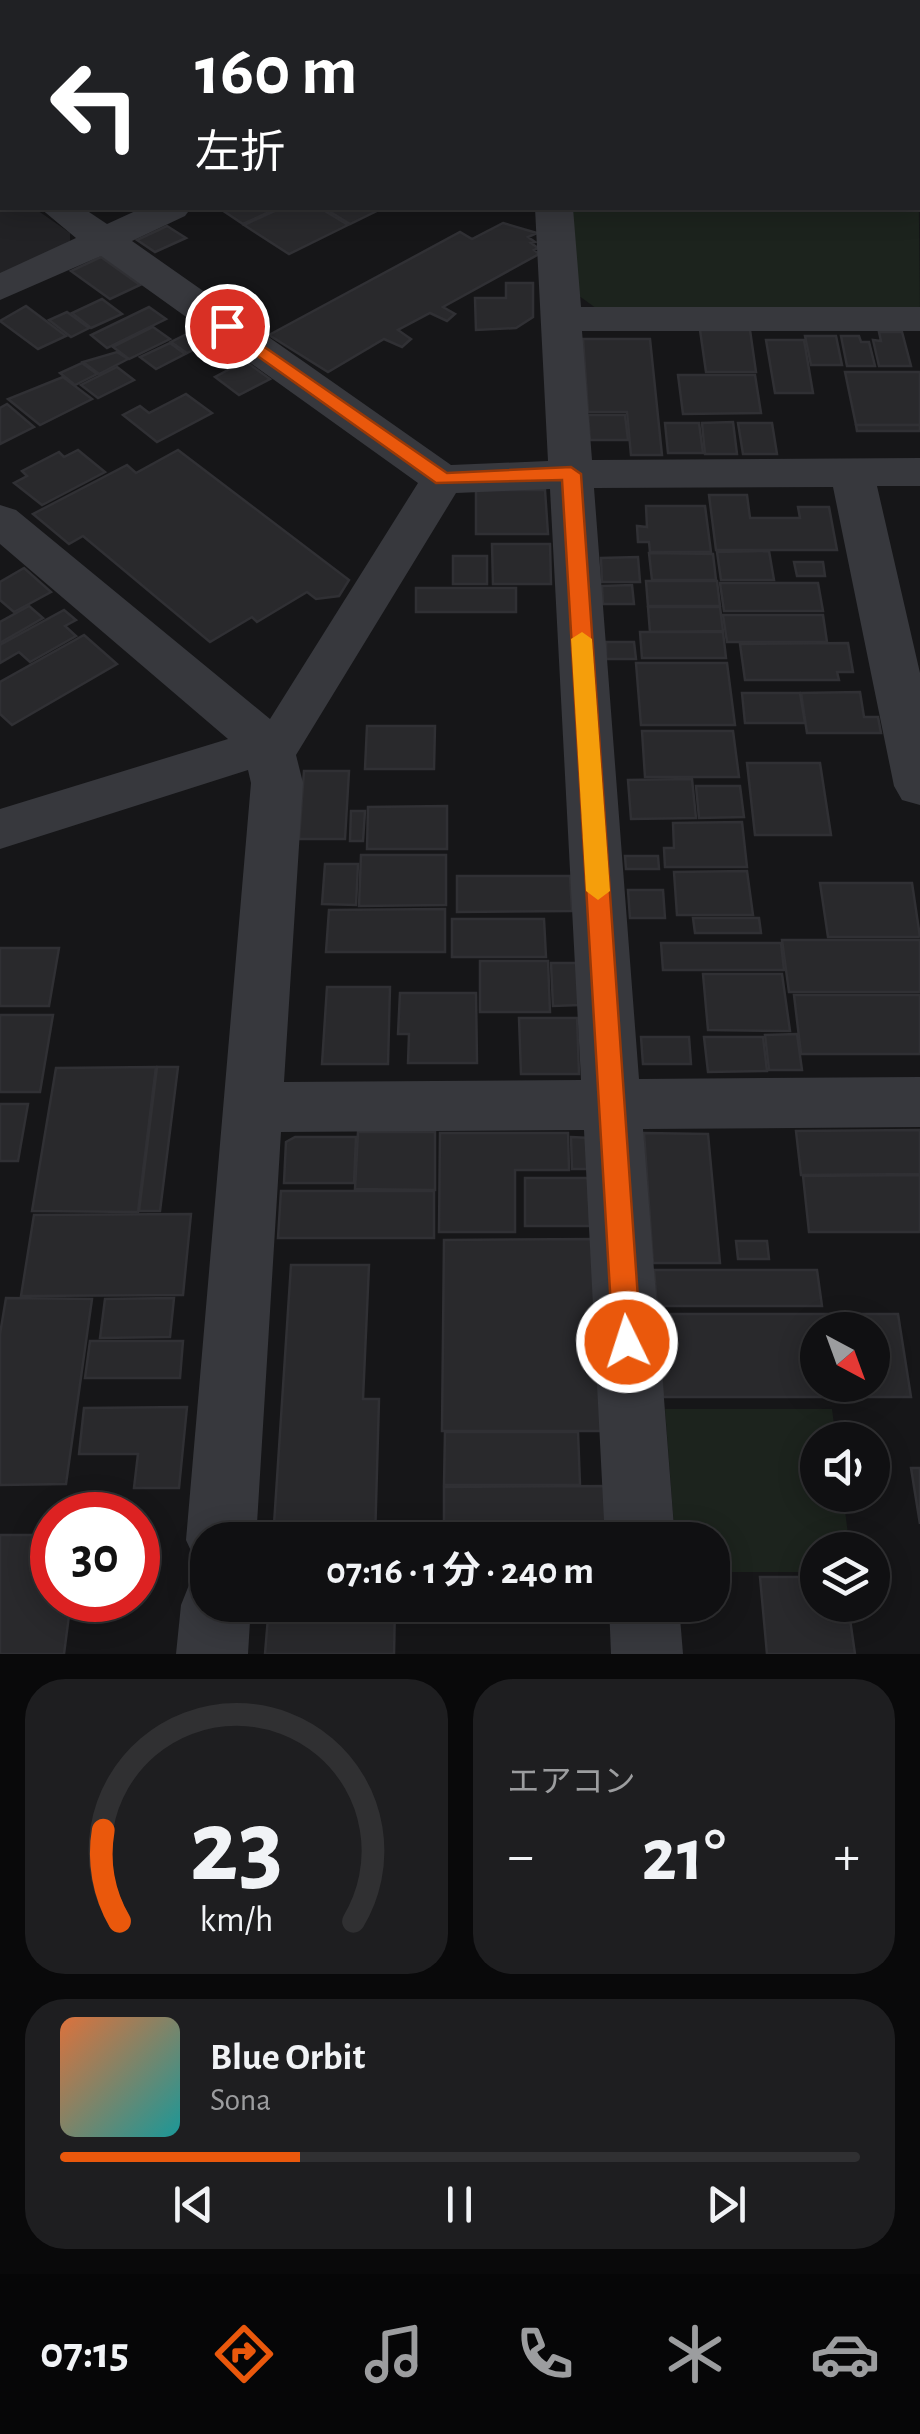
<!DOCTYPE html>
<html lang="ja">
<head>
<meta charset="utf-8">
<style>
  body { margin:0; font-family:"Alegreya Sans","Noto Sans JP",sans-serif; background:#1e1e20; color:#f1f3f6; height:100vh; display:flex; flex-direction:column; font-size:38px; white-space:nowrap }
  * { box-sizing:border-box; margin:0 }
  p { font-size:32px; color:#9c9d9f }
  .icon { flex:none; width:55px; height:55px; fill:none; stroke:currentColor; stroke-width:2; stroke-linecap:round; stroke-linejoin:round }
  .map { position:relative; height:1654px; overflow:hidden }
  .details { display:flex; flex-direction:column; gap:25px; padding:25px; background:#09090a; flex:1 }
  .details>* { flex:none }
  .guide { position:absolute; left:0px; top:0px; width:920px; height:210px; box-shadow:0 5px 25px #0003,0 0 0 2px #303032; background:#202124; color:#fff; overflow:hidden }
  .needle { width:65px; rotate:139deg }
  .buttons { position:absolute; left:800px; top:1312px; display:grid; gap:20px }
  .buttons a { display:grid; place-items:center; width:90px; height:90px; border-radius:50%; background:#101012; box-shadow:0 5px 25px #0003,0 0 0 2px #303032; font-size:50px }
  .speed { position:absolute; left:30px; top:1492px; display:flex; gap:20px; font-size:50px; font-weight:700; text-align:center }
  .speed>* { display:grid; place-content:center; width:130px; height:130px; border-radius:50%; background:#101012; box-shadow:0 5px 25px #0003,0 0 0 2px #303032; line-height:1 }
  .speed .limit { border:15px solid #d22; background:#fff; color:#111 }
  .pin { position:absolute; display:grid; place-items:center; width:85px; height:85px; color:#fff; margin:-42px; border:5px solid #fff; border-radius:50%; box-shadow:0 2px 10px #0007 }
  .me { position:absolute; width:110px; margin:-55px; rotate:356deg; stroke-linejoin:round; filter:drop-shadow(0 0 8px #0008) }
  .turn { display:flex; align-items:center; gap:35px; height:210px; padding:0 30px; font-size:45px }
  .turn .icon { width:130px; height:130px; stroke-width:2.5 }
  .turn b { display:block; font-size:70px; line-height:85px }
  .big { font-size:75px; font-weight:700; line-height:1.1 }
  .details .tile { flex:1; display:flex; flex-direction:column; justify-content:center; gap:15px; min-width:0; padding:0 35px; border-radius:40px; background:#1e1e20 }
  .details .dial { align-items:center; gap:0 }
  .dial svg { height:260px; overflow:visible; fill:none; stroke:#303032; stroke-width:7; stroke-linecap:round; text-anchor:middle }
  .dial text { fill:#f1f3f6; stroke:none }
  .song { display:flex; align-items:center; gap:30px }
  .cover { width:120px; height:120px; border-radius:15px; background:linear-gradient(135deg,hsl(20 70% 55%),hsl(180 70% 35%)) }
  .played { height:10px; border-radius:5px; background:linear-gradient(90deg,#ea580c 30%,#303032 30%) }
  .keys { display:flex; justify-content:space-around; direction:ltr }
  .heat { display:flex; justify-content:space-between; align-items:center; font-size:55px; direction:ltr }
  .details .tiles { flex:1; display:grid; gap:25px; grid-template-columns:1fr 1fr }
  .tile:last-child { grid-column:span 2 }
  .trip { position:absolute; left:190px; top:1522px; width:540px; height:100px; border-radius:40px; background:#101012; box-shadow:0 5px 25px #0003,0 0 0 2px #303032; font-weight:700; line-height:100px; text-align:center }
  .tabs { display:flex; height:160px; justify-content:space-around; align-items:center; background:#060607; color:#9c9d9f }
  .tabs .icon { width:70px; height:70px }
  .tabs .on { color:#ea580c }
  .tabs b { font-size:45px; color:#f1f3f6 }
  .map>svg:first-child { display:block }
  .built { fill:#222225 }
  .green { fill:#1c231d }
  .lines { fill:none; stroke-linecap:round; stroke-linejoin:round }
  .stream { fill:#2c353c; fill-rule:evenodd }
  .building { fill:#29292c; stroke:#303034; stroke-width:2.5; fill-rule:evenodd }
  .street { fill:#37383d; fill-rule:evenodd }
  .route { fill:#ea580c; stroke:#983908; stroke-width:2.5 }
  .slow { fill:#f59e0b }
</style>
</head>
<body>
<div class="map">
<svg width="920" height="1654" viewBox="0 0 920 1654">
  <rect width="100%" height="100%" fill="#161618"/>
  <polygon class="built" points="0,183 2,208 34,208 70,233 70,242 0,274"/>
  <g class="green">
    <polygon points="918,131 920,313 600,311 575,293 568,208 918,208"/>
    <polygon points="665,1409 832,1409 836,1440 818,1440 818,1495 843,1495 850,1550 818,1550 817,1572 713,1572 712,1540 675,1540"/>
  </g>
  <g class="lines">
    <polygon class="stream" points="918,101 920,102 920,108 918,107"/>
  </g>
  <g class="building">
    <polygon points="235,208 278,208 243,224 225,212"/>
    <polygon points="281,208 320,208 348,225 289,254 244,225"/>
    <polygon points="324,208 383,208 350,224"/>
    <polygon points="503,223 537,233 528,237 535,242 531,243 538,248 534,250 539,254 443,307 455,314 447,321 430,313 398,330 411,339 402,347 384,339 328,372 269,335 460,232 472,239"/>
    <polygon points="167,226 186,238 155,252 137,240"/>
    <polygon points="101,257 140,285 110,299 71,271"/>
    <polygon points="506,283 533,283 533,317 516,328 476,330 475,298 506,298"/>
    <polygon points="102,299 122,314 91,328 72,313"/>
    <polygon points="26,306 66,336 38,349 0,321"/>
    <polygon points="149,307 166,319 107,348 91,335"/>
    <polygon points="67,312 89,328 71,337 49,320"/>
    <polygon points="153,327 170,339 129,359 113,347"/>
    <polygon points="700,330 750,330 756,372 706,372"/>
    <polygon points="879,332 902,332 911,366 879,366 873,340 881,341"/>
    <polygon points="185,335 201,346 187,353 171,342"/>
    <polygon points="805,336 836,336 842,365 811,365"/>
    <polygon points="841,336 859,336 861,342 869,342 875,366 847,366"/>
    <polygon points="583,339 650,339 662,455 631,455 627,412 588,412"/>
    <polygon points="766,340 804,340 813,393 775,393"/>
    <polygon points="170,343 185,354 156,369 140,357"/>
    <polygon points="117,352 128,359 99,374 83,362"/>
    <polygon points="245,361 270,379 239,395 215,377"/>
    <polygon points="82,363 97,374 75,385 60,373"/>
    <polygon points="117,367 134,380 98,398 81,385"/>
    <polygon points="845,372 920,372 920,425 856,425"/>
    <polygon points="678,375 755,375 761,413 683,414"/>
    <polygon points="63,377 92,399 40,425 8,399"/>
    <polygon points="186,394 212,413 157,442 123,415 140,406 149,413"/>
    <polygon points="7,404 34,427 0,444 0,408"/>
    <polygon points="588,415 625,415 628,440 590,440"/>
    <polygon points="733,422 737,454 705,454 702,423"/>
    <polygon points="665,423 699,423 703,453 668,453"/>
    <polygon points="738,423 772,423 777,454 743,454"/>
    <polygon points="856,425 920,425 920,431 857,431"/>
    <polygon points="78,450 105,472 42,505 14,483 27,476 22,471 59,452 64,457"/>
    <polygon points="178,450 349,580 339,596 316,599 307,592 257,622 252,617 210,642 83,536 69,544 33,514 127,465 136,473"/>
    <polygon points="476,490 545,490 548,534 476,534"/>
    <polygon points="709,495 747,495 750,518 800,518 798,507 829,507 837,550 716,550"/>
    <polygon points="646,506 705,506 711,552 650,552 649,542 638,542 637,526 647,527"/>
    <polygon points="492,544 550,544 551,584 493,584"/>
    <polygon points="769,551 774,580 721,580 717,552"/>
    <polygon points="649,553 713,554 716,580 652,580"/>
    <rect x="453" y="556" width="34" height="28"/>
    <polygon points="638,557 640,582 602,582 601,558"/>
    <polygon points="794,562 823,562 825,576 797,576"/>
    <polygon points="24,568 51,592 14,612 0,600 0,582"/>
    <polygon points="646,581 717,581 720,606 648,606"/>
    <polygon points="720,583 818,583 823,611 724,611"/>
    <polygon points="632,585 634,604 603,604 602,586"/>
    <rect x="416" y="588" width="100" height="24"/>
    <polygon points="29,606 43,618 0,643 0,622"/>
    <polygon points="648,607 720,607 723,631 650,632"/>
    <polygon points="64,610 76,620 65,626 76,636 30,662 19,652 0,663 0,645"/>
    <polygon points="723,615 823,615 827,642 727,642"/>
    <polygon points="640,632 723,632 726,658 642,658"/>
    <polygon points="84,635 117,664 12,725 0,714 0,682"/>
    <polygon points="606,642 634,642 636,659 606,659"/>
    <polygon points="848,643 853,672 837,672 839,680 745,680 740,644"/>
    <polygon points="636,663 727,663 735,725 641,725"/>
    <polygon points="860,692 864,717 878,717 881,733 807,733 801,693"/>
    <polygon points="742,693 800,693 805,723 745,723"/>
    <polygon points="367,726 435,726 434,769 365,769"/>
    <polygon points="642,731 733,731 739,777 645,777"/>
    <polygon points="747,763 820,763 831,835 755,835"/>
    <polygon points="304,771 349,771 345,839 299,839"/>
    <polygon points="692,779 696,818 631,819 628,780"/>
    <polygon points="696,786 740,786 744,817 699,818"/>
    <polygon points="447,806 447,849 367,849 368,807"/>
    <polygon points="351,811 365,811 363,841 350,841"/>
    <polygon points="742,822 747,867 665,867 664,848 674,848 673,823"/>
    <polygon points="361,855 446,855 446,905 359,906"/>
    <polygon points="625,856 658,856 659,869 626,869"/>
    <polygon points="325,864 358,864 356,905 322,904"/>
    <polygon points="747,871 753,915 677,915 674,872"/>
    <polygon points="457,876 570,876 572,911 457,912"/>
    <polygon points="820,883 912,883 920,937 828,937"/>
    <polygon points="628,890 663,890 665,918 630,918"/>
    <polygon points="445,909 445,952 326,952 329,910"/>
    <polygon points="693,918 759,918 761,933 695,933"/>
    <polygon points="452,919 544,919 546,957 452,957"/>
    <polygon points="782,940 920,940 920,992 789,992"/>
    <polygon points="661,943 781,943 784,970 663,970"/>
    <polygon points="0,948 59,948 49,1006 0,1006"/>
    <polygon points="480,961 548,961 550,1012 480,1012"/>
    <polygon points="551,963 578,963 580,1005 553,1006"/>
    <polygon points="703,974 782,974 790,1031 708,1030"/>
    <polygon points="327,987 390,987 388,1064 322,1064"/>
    <polygon points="400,993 476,993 477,1063 408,1063 409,1034 398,1034"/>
    <polygon points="794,995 920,995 920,1054 801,1054"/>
    <polygon points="0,1015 53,1015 40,1092 0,1092"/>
    <polygon points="519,1018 577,1018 579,1074 521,1074"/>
    <polygon points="797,1034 802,1070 769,1070 765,1035"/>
    <polygon points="641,1037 689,1037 691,1064 643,1064"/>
    <polygon points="704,1037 763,1037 767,1071 708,1072"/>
    <polygon points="156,1067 138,1212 32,1211 56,1068"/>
    <polygon points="157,1067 178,1067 160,1211 139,1211"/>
    <polygon points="0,1104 28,1104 18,1161 0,1161"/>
    <polygon points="920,1130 920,1174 801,1175 796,1131"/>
    <polygon points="358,1132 435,1132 435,1190 355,1189"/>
    <polygon points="440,1133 568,1133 569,1170 515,1170 515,1232 439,1232"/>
    <polygon points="644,1133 708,1134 720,1263 653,1263"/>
    <polygon points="295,1137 356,1137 354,1183 284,1183 286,1142"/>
    <polygon points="571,1137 590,1138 591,1169 572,1169"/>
    <polygon points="920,1175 920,1232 809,1232 803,1176"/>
    <polygon points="525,1178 588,1178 590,1226 525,1226"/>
    <polygon points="281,1191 434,1191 434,1238 278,1238"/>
    <polygon points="191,1214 183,1295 21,1296 34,1215"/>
    <polygon points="598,1239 607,1431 442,1431 444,1240"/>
    <polygon points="736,1241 767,1241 769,1259 738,1259"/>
    <polygon points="291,1265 369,1265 363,1399 379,1399 375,1540 273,1540"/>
    <polygon points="654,1270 817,1270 822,1306 657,1306"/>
    <polygon points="6,1298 92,1299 66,1484 0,1485 0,1334"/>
    <polygon points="174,1298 170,1337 100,1338 105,1299"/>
    <path d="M657,1314H898L911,1397H663ZM818,1330H872V1385H818Z"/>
    <polygon points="90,1341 183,1341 180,1378 85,1378"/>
    <polygon points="187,1407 179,1488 134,1488 138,1454 79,1454 84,1408"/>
    <polygon points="445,1432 578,1432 580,1485 444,1485"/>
    <polygon points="911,1468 920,1468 920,1524"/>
    <polygon points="613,1486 616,1540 444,1540 444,1487"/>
    <polygon points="0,1535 52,1535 52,1600 71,1600 64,1654 0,1654"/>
    <polygon points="760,1577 818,1577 818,1605 848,1605 855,1654 767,1654"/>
    <polygon points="269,1605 395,1605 394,1654 265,1654"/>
  </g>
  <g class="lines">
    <g class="street">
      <polygon points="307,0 343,0 345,2 309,2"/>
      <polygon points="637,0 674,0 676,2 639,2"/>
      <polygon points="918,107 920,108 920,130 918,129"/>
      <polygon points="0,155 2,156 2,179 0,179"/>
      <path d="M40,208H83L107,224L142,208H191L185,216L132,241L451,465L548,461L535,208H573L581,307H920V331H582L592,460L920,458V486H877L920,673V805L902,800L894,786L833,487L594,488L639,1079L920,1077V1127L643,1129L675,1540H605L584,1130L281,1132L256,1540H208V1569L197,1564L186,1540L251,783L248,770L0,849V809L228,739L0,544V505L16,510L270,719L418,483L101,256L0,300V273L76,238ZM550,489L581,1080L284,1082L303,783L296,755L456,493Z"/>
      <polygon points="208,1573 208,1605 251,1605 248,1654 176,1654 181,1605 191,1580"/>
      <polygon points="609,1605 679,1605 683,1654 611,1654"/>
    </g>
  </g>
  <polygon class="route" points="227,321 447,473 571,467 581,474 641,1342 637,1351 627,1355 617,1351 613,1342 562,480 436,483 221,330 221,323"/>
  <polygon class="slow" points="582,632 592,639 610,891 598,900 586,891 571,639"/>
</svg>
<div class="buttons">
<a><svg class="needle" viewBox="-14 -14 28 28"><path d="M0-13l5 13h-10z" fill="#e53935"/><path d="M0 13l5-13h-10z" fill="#9c9d9f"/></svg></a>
<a><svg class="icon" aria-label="sound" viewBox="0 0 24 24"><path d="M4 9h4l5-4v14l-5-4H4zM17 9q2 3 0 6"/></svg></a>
<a><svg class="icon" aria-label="layers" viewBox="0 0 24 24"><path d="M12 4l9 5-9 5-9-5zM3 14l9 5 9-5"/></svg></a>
</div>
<div class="speed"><div class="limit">30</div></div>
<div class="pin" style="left:227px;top:326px;background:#d93025"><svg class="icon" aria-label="arrive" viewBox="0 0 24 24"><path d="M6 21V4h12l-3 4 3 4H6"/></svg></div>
<svg class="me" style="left:627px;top:1342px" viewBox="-20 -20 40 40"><circle r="17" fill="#ea580c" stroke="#fff" stroke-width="3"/><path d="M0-11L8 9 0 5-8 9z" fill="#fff"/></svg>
<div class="trip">07:16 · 1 分 · 240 m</div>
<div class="guide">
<div class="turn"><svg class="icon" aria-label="left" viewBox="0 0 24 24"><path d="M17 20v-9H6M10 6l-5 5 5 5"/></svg><div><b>160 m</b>左折</div></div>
</div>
</div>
<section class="details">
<div class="tiles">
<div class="tile dial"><svg viewBox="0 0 100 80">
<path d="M14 69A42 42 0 1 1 86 69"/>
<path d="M14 69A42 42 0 0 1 9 41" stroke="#ea580c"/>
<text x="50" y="56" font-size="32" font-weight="700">23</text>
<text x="50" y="72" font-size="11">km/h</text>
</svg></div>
<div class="tile"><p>エアコン</p>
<div class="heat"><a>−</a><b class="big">21°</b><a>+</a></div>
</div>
<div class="tile">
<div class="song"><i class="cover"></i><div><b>Blue Orbit</b><p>Sona</p></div></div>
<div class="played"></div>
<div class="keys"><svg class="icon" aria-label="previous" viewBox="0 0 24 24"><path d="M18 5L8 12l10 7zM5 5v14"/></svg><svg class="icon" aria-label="pause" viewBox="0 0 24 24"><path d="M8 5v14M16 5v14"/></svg><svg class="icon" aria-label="next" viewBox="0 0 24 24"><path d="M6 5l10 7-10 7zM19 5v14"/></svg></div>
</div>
</div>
</section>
<nav class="tabs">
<b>07:15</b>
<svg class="icon on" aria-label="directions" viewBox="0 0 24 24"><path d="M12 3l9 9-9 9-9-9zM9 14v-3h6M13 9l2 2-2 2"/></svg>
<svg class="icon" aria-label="music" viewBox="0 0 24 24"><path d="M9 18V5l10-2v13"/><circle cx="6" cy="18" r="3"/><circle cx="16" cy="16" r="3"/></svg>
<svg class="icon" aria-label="phone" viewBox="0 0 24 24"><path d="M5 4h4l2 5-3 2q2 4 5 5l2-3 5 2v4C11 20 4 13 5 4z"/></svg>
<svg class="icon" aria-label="climate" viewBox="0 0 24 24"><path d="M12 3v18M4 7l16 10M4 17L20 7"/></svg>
<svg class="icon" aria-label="car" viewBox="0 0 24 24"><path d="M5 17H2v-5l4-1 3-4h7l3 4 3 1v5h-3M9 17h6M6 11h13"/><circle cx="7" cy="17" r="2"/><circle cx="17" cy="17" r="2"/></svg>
</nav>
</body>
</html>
